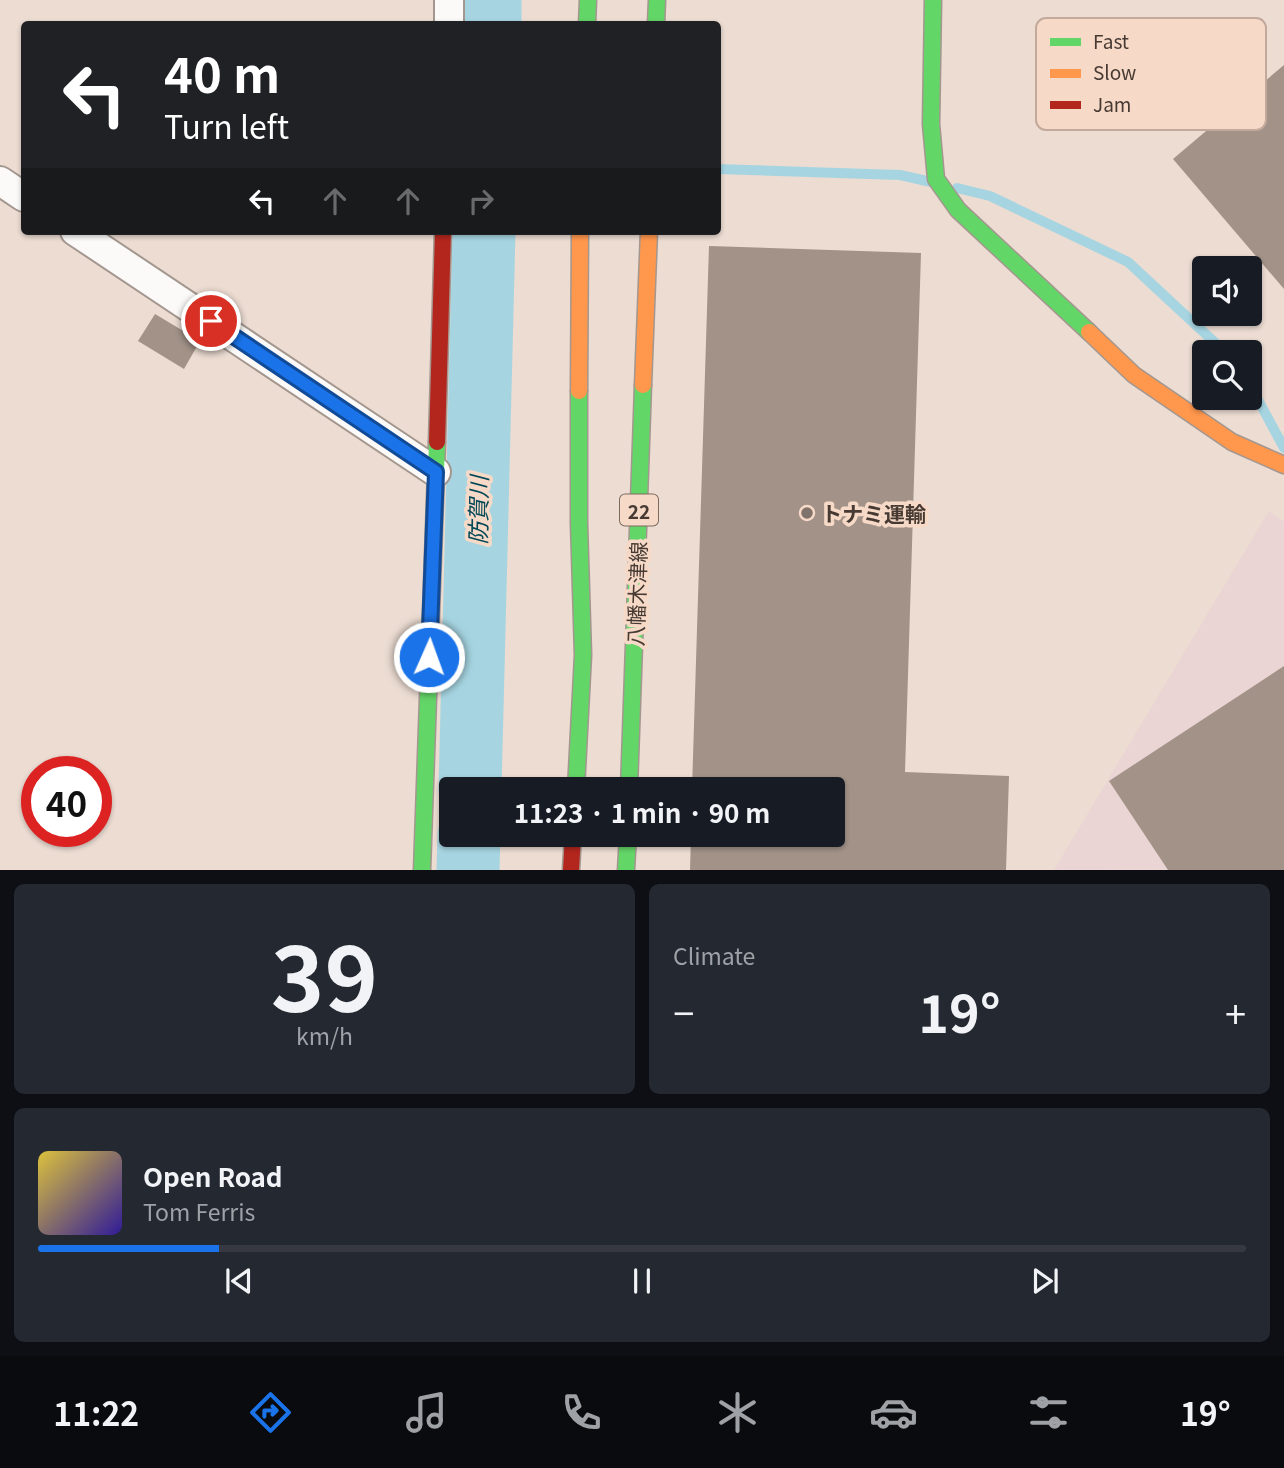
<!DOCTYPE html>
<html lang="en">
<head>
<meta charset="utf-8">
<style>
  body { margin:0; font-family:Georgia,"Noto Sans JP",serif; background:#242831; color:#f1f3f6; height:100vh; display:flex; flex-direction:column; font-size:26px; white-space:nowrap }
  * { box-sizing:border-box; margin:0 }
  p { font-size:23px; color:#9ea1a6 }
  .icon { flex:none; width:38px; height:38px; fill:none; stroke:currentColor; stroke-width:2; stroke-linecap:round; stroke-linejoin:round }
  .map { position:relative; height:870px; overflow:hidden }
  .drawer { display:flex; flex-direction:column; gap:14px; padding:14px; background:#0d0f14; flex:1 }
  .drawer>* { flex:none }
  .hud { position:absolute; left:21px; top:21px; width:700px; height:214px; border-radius:7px; box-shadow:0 2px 5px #0004; background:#202124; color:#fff; overflow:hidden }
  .controls { position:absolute; left:1192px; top:256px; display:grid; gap:14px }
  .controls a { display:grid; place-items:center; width:70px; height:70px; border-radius:7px; background:#171b24; box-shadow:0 2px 5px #0004; font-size:35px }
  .speed { position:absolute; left:21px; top:756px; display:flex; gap:14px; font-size:35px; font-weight:700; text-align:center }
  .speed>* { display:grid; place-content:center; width:91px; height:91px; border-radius:50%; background:#171b24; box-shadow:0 2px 5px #0004; line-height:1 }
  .speed .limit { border:10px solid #d22; background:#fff; color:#111 }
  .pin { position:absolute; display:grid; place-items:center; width:60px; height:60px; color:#fff; margin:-30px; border:4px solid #fff; border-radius:50%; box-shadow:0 2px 7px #0007 }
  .me { position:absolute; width:77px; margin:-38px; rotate:2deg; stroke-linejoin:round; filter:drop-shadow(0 0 5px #0008) }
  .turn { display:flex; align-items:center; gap:24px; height:147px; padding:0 28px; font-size:32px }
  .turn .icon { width:91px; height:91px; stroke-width:2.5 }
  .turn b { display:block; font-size:49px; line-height:60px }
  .lanes { display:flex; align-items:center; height:66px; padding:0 28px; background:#0003; justify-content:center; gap:35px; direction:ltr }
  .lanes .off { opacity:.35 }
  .big { font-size:52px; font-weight:700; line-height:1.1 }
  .drawer .tile { flex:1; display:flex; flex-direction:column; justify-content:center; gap:10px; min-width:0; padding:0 24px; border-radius:10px; background:#242831 }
  .drawer .dial { align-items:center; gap:0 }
  .dial b { font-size:91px; line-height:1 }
  .song { display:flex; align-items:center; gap:21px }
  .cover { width:84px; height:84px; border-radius:10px; background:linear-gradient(135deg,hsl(50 70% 55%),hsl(250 70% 35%)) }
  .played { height:7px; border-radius:4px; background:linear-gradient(90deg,#1a73e8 15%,#363941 15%) }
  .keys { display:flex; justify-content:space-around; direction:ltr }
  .heat { display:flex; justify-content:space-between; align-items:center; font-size:38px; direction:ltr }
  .drawer .tiles { flex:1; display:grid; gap:14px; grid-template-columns:1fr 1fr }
  .tile:last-child { grid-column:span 2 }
  .trip { position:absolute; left:439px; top:777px; width:406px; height:70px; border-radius:7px; background:#171b24; box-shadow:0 2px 5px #0004; font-weight:700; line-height:70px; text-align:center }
  .tab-bar { display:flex; height:112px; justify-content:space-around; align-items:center; background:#090b0e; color:#9ea1a6 }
  .tab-bar .icon { width:49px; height:49px }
  .tab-bar .active { color:#1a73e8 }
  .tab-bar b { font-size:32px; color:#f1f3f6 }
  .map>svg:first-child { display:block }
  .industrial { fill:#ead4d4 }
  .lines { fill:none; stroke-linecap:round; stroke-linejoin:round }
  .stream { stroke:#a6d5e1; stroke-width:10 }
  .river { stroke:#a6d5e1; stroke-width:63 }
  .building { fill:#a29288 }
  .street-casing { stroke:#a3978f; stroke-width:32 }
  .fast-casing { stroke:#a3978f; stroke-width:19 }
  .slow-casing { stroke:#a3978f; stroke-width:19 }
  .jam-casing { stroke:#a3978f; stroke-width:19 }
  .street { stroke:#fcfaf8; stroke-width:28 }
  .fast { stroke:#63d668; stroke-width:16 }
  .slow { stroke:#ff974d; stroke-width:16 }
  .jam { stroke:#b3261e; stroke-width:16 }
  .route-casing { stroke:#114b97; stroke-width:18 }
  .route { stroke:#1a73e8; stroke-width:12 }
  .poi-dot { fill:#80736b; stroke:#f7d9c7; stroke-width:2.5 }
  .labels { text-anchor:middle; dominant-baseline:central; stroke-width:7; stroke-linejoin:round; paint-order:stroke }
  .shield { fill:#f7d9c7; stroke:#7b6a5f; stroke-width:2 }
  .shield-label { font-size:19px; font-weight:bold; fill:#463a33 }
  .poi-label { font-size:21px; font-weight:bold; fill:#463a33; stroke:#f7d9c7; text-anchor:start }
  .street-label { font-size:21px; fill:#463a33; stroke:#f7d9c7 }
  .water-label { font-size:23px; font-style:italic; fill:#034857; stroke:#f7d9c7 }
  .key { fill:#f7d9c7; stroke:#c2a99b; stroke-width:2 }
  .key-label { font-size:19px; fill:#463a33 }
</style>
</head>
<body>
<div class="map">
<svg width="1284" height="870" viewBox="0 0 1284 870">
  <rect width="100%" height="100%" fill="#ecdcd2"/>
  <polygon class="industrial" points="1269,511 1284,522 1284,869 1054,870"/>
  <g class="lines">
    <g class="stream">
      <polyline points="718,169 900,175 931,182"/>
      <polyline points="957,188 990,196 1128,262 1225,352"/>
      <polyline points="1250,385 1284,448"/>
    </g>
    <g class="river">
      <polyline points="490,24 490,0"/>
      <polyline points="470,789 484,231"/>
      <polyline points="468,870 469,835"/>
    </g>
  </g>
  <g class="building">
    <polygon points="1284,65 1284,289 1173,159"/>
    <polygon points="709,246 921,253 905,772 1009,776 1006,870 690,870 691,835 833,835 833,789 692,789"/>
    <polygon points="155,314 200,341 184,369 138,341"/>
    <polygon points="1284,666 1284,870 1168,870 1109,781"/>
  </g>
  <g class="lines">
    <g class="street-casing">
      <g id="street">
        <polyline points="449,24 449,0"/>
        <polyline points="0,181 24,197"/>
        <polyline points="75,231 436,472"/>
      </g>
    </g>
    <g class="fast-casing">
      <g id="fast">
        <polyline points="933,0 931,124 936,179 958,210 1089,332"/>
        <polyline points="587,24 588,0"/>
        <polyline points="656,24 657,0"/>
        <polyline points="576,789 583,655 579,523 579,391"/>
        <polyline points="629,789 643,385"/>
        <polyline points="422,870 437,442"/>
        <polyline points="626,870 628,835"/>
      </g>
    </g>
    <g class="slow-casing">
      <g id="slow">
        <polyline points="1089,332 1134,375 1232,442 1284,465"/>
        <polyline points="643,385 649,231"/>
        <polyline points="579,391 580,231"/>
      </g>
    </g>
    <g class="jam-casing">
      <g id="jam">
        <polyline points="437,442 443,231"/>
        <polyline points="571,870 573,835"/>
      </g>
    </g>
    <use href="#street" class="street"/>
    <use href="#fast" class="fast"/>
    <use href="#slow" class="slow"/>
    <use href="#jam" class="jam"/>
  </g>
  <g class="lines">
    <g class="route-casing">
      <polyline id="route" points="211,321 436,472 429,657"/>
    </g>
    <use href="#route" class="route"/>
  </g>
  <circle class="poi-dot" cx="807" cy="513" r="7"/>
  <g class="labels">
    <rect class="shield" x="620" y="494.5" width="38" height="31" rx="5"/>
    <g class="shield-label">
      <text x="639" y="510">22</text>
    </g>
    <g class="poi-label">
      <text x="821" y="513">トナミ運輸</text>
    </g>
    <g class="street-label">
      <text transform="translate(636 594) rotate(-88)">八幡木津線</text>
    </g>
    <g class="water-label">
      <text transform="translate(477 510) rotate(-89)">防賀川</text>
    </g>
  </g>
  <rect x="1036" y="18" width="230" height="112" rx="10" class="key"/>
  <rect x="1050" y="38" width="31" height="8" fill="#63d668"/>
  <rect x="1050" y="69" width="31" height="9" fill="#ff974d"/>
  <rect x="1050" y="101" width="31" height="8" fill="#b3261e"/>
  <g class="key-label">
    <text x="1093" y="49">Fast</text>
    <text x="1093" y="80">Slow</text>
    <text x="1093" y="112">Jam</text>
  </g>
</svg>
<div class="controls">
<a><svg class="icon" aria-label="sound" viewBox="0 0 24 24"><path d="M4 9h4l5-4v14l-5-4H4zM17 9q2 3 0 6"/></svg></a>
<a><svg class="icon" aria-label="search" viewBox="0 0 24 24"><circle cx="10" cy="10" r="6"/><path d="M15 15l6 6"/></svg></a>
</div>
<div class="speed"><div class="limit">40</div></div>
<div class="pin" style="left:211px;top:321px;background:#d93025"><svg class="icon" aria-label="arrive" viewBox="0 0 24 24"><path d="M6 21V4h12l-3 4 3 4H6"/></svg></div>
<svg class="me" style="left:429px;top:657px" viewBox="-20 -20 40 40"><circle r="17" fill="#1a73e8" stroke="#fff" stroke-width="3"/><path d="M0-11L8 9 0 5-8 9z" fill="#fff"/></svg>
<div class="trip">11:23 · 1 min · 90 m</div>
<div class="hud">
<div class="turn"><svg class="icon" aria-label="left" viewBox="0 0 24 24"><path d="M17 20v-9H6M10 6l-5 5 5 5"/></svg><div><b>40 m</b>Turn left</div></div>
<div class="lanes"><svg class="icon" aria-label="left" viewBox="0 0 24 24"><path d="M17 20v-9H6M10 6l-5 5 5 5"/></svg><svg class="icon off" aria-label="ahead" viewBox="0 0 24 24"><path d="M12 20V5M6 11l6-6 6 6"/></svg><svg class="icon off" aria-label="ahead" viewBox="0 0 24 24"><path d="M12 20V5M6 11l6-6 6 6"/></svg><svg class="icon off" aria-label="right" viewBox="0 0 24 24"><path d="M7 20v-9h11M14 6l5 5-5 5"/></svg></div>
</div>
</div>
<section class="drawer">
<div class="tiles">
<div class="tile dial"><b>39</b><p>km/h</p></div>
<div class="tile"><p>Climate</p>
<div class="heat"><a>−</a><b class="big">19°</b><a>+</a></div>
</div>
<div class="tile">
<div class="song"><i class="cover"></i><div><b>Open Road</b><p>Tom Ferris</p></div></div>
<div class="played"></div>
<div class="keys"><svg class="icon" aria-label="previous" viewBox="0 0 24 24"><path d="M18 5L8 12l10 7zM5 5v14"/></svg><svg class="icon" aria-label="pause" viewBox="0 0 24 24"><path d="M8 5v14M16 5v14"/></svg><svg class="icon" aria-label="next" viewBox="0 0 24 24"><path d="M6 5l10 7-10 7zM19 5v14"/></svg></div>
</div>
</div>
</section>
<nav class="tab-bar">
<b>11:22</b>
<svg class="icon active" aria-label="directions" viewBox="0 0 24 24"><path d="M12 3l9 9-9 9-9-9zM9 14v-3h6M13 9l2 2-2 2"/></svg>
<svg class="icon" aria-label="music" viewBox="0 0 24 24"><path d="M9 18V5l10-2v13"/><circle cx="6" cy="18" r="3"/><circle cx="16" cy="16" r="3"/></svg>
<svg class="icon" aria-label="phone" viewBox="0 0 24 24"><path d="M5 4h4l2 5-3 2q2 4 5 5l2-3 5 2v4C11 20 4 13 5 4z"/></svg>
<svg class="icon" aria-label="climate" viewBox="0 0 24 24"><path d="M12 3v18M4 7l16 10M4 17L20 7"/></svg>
<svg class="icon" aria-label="car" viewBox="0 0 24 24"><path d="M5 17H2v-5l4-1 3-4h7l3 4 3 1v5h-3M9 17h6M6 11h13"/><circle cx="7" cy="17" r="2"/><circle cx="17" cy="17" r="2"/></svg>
<svg class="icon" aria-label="filters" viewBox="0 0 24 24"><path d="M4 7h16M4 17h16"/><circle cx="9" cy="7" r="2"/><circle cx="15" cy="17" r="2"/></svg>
<b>19°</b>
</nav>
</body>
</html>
